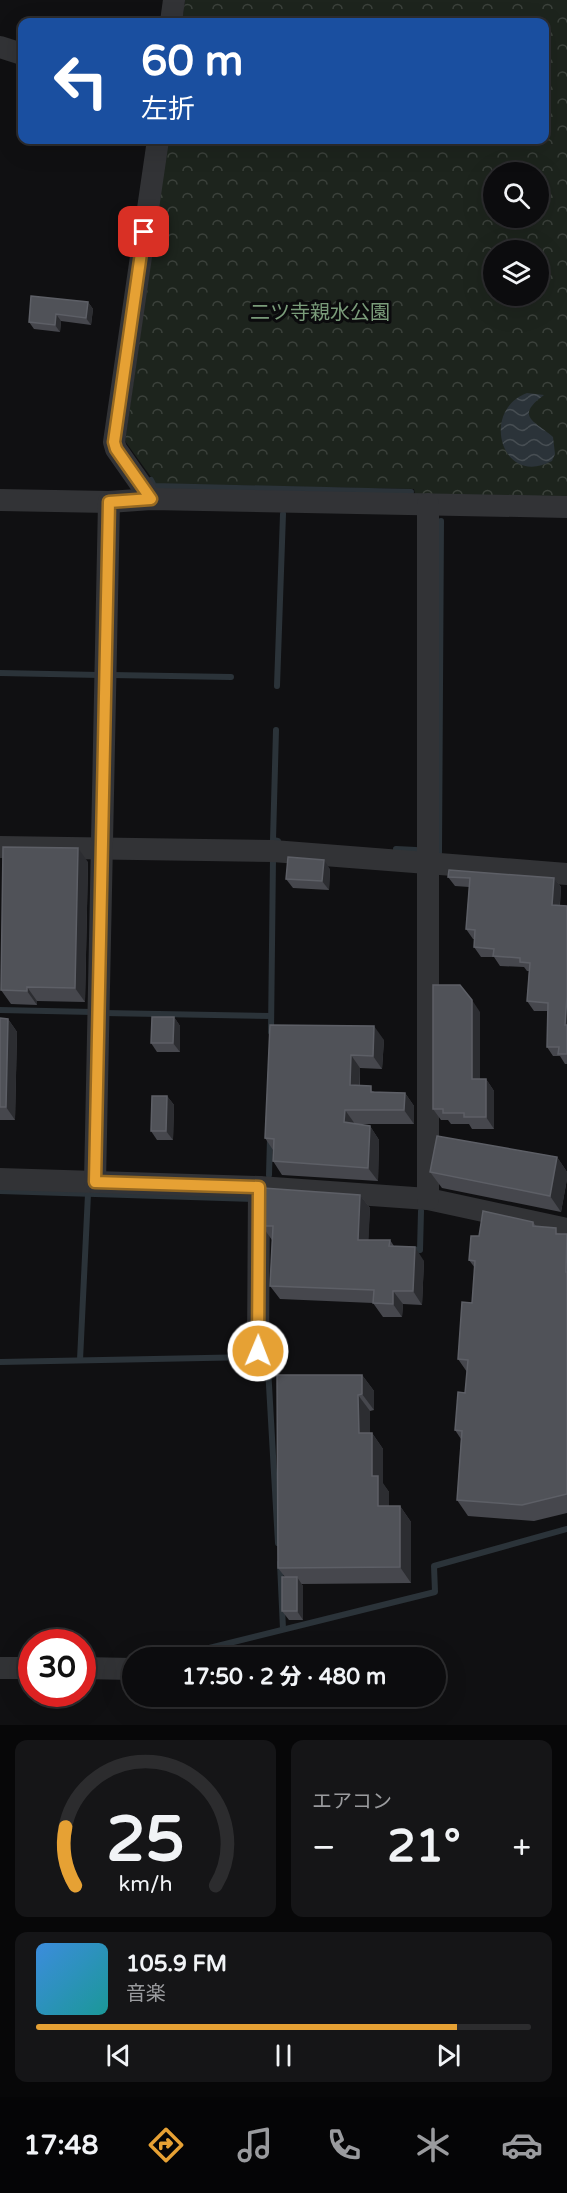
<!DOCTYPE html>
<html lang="ja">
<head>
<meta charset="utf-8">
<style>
  body { margin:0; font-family:"Varela Round","Noto Sans JP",sans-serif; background:#151517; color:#f1f3f6; height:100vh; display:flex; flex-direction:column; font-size:22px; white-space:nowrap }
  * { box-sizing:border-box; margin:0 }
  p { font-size:20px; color:#9a9b9e }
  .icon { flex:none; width:33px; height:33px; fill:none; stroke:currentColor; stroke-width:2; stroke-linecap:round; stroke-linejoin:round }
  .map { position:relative; height:1725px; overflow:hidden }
  .panel { display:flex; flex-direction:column; gap:15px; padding:15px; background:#070708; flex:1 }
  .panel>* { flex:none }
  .hud { position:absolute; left:18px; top:18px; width:531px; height:126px; border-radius:12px; box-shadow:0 6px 24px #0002,0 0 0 2px #2c2c2e; background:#1a4fa0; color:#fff; overflow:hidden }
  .buttons { position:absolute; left:483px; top:162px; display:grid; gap:12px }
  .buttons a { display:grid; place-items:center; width:66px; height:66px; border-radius:50%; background:#0c0c0e; box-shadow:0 6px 24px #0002,0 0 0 2px #2c2c2e; font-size:30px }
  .speed { position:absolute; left:18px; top:1629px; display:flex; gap:12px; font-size:30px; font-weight:700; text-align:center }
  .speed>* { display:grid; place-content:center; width:78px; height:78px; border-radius:50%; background:#0c0c0e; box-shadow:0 6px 24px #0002,0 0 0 2px #2c2c2e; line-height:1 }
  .speed .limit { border:9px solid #d22; background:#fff; color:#111 }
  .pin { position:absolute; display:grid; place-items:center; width:51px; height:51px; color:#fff; margin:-26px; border-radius:12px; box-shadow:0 3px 9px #0006 }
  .me { position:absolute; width:66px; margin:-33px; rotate:1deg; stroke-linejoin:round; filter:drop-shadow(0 0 4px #0008) }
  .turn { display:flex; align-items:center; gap:21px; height:126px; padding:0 24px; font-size:27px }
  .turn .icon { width:78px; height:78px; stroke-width:2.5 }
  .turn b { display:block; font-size:42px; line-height:51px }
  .big { font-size:45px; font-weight:800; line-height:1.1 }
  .panel .card { flex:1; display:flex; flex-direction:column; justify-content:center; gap:9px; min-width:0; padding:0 21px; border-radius:12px; background:#151517 }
  .panel .dial { align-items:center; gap:0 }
  .dial svg { height:156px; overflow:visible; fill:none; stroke:#2c2c2e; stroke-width:7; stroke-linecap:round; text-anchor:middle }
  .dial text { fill:#f1f3f6; stroke:none }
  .song { display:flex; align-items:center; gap:18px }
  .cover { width:72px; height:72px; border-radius:9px; background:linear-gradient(135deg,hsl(210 70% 55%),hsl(180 70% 35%)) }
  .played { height:6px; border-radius:3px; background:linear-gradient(90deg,#e6a134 85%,#2c2c2e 85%) }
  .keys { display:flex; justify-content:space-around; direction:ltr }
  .heat { display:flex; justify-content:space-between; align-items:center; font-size:33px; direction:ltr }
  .panel .tiles { flex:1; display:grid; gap:15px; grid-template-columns:1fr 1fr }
  .card:last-child { grid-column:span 2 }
  .trip { position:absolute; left:122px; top:1647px; width:324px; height:60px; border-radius:30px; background:#0c0c0e; box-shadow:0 6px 24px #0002,0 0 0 2px #2c2c2e; font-weight:800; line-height:60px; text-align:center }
  .tabs { display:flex; height:96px; justify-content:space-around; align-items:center; background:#050506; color:#9a9b9e }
  .tabs .icon { width:42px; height:42px }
  .tabs .current { color:#e6a134 }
  .tabs b { font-size:27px; color:#f1f3f6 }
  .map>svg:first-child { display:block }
  .forest { fill:url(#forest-crowns); fill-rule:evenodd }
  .water { fill:url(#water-waves) }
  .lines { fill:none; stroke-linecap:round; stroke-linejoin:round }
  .stream { stroke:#2b3339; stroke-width:6 }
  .street { stroke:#323336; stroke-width:22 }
  .wall { fill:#46474d }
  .shaded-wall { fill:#2c2d31 }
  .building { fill:#505258; stroke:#5d5f66; stroke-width:1.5 }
  .route-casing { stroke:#966922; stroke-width:15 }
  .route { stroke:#e6a134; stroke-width:10 }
  .labels { text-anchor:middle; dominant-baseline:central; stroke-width:6; stroke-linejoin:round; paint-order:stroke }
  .park-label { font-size:20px; fill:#7a9c7a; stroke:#0b0b0d }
</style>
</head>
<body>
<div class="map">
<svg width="567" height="1725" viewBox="0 0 567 1725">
  <defs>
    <pattern id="forest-crowns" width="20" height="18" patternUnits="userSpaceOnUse" patternTransform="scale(1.5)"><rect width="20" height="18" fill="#1d241d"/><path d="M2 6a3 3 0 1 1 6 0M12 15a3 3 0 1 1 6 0" fill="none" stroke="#3b413b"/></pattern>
    <pattern id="water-waves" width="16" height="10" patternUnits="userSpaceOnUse" patternTransform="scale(1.5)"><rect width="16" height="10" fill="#2b3339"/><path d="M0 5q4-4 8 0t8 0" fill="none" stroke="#474e53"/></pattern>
  </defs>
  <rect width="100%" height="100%" fill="#101012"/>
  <path class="forest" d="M185,0H567V500L415,494L414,489L156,484L125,441L168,140H544V22H182ZM494,172H538V218H494ZM494,250H538V296H494Z"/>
  <path class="water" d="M527,393L544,395C514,417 535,421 553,437L555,454L552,461C501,488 480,410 527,393Z"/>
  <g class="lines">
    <g class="stream">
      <polyline points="151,480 154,486 411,492"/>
      <polyline points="0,673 100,675"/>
      <polyline points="111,675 231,677"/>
      <polyline points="277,686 283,514"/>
      <polyline points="276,730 273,840 278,841"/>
      <polyline points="396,849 416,850"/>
      <polyline points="439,853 441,521"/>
      <polyline points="0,1010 93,1012"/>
      <polyline points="103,1013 271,1016"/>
      <polyline points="271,1032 273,858"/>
      <polyline points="269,1175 270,1138"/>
      <polyline points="0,1191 254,1199"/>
      <polyline points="408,1249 420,1250 421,1211"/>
      <polyline points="267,1350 278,1543"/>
      <polyline points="80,1360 88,1194"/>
      <polyline points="0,1362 255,1357"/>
      <polyline points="280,1563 283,1629"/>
      <polyline points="169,1658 435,1592 434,1566 567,1529"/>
    </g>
    <g class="street">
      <polyline points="171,22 174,0"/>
      <polyline points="0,47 22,54"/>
      <polyline points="151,499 116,449 114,442 158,140"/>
      <polyline points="0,500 109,502 151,499 567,507"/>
      <polyline points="0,847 273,851 567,874"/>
      <polyline points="0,1179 259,1187 428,1199 567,1229"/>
      <polyline points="95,1182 109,502"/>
      <polyline points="428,1199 428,504"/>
      <polyline points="258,1351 259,1187"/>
      <polyline points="0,1668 32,1668"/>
      <polyline points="82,1668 132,1669"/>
    </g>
  </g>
  <g class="wall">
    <polygon points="88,302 93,309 91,325 61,321 60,332 34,329 29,322"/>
    <polygon points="88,862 85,1002 37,1001 37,1005 11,1004 1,990"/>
    <polygon points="330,869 329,890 293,888 286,879"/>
    <polygon points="448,877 554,878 561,887 560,905 567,906 567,1064 565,1064 560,1056 553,1056 547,1047 548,1011 534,1011 527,1001 529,971 527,971 524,967 500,966 494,957 481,957 474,947 475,939 473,939 466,929 469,887 455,886"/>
    <polygon points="480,1012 480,1079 486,1079 494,1091 494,1129 472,1129 469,1124 451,1124 448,1120 441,1120 433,1109"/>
    <polygon points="174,1017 180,1026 180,1052 157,1052 151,1043"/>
    <polygon points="0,1018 8,1019 17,1032 15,1120 0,1120"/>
    <polygon points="270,1025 384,1040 382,1069 360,1068 360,1086 375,1092 405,1093 414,1106 414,1124 358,1124 370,1126 379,1140 378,1181 282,1175 273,1161 273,1150 265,1138"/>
    <polygon points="167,1096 174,1105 173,1140 157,1140 151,1131"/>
    <polygon points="557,1157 567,1172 567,1179 561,1212 442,1188 430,1172"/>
    <polygon points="360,1195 370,1208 368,1240 390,1240 394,1246 424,1261 422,1305 403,1304 402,1317 383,1317 373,1303 280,1299 270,1286 272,1240 262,1226"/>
    <polygon points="533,1222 536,1226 561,1234 567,1234 567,1513 534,1521 468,1516 457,1500 461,1439 455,1430 465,1393 467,1372 458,1359 472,1303 475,1268 469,1260 479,1236"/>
    <polygon points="362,1375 374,1391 374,1410 370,1411 370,1433 372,1433 383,1449 383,1484 389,1492 389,1506 400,1506 411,1522 411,1583 301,1584 303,1586 303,1620 289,1620 282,1611 285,1577 278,1568"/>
  </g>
  <g class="shaded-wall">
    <polygon points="88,302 93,309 91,325 86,318"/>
    <polygon points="56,314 61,321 60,332 55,325"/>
    <polygon points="78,848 88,862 85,1002 75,988"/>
    <polygon points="324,860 330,869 329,890 322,881"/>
    <polygon points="554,878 561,887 559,914 552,905"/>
    <polygon points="27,987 37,1001 37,1005 27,991"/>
    <polygon points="567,996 567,1028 565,1025"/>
    <polygon points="472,1000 480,1012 480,1091 472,1079"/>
    <polygon points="174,1017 180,1026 180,1052 173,1043"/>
    <polygon points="8,1019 17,1032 15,1120 6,1107"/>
    <polygon points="374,1026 384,1040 382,1069 373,1056"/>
    <polygon points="351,1055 360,1068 359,1099 350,1085"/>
    <polygon points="486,1079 494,1091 494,1129 486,1117"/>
    <polygon points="405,1093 414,1106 414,1124 404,1110"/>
    <polygon points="167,1096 174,1105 173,1140 166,1131"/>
    <polygon points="345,1110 355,1124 344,1122"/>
    <polygon points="370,1126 379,1140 378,1181 368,1168"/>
    <polygon points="557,1157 567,1172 567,1179 561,1212 550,1196"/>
    <polygon points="360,1195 370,1208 368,1254 358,1240"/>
    <polygon points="415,1247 424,1261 422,1305 413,1291"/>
    <polygon points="393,1291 403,1304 402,1317 393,1304"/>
    <polygon points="362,1375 374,1391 374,1410 362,1394"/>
    <polygon points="358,1395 370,1411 370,1449 359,1433"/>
    <polygon points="372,1433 383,1449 383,1483 389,1492 389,1522 378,1506 372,1476"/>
    <polygon points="400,1506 411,1522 411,1583 400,1567"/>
    <polygon points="297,1577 303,1586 303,1620 297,1611"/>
  </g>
  <g class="building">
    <polygon points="31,296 88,302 86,318 56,314 55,325 29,322"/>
    <polygon points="3,847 78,848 75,988 27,987 27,991 1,990"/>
    <polygon points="288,857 324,860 322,881 286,879"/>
    <polygon points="449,870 554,878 552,905 567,906 567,996 565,1025 567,1025 567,1054 558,1054 559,1047 547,1047 548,1003 527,1001 530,963 520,962 520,958 493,956 494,949 474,947 475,930 466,929 470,878 448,877"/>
    <polygon points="433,985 460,985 472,1000 472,1079 486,1079 486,1117 464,1117 464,1113 443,1113 443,1109 433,1109"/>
    <polygon points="152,1017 174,1017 173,1043 151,1043"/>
    <polygon points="0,1018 8,1019 6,1107 0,1107"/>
    <polygon points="270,1025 374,1026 373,1056 351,1055 350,1085 371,1086 371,1092 405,1093 404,1110 345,1110 344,1122 370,1126 368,1168 273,1161 274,1139 265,1138"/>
    <polygon points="152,1096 167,1096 166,1131 151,1131"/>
    <polygon points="437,1136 557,1157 550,1196 430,1172"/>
    <polygon points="263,1188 360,1195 358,1240 390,1240 389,1246 415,1247 413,1291 393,1291 393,1304 373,1303 374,1290 270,1286 273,1226 262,1226"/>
    <polygon points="483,1211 533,1222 533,1226 556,1228 556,1234 567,1234 566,1272 567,1272 567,1494 522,1505 457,1500 462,1431 455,1430 458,1392 465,1393 468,1360 458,1359 462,1302 472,1303 475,1261 469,1260 471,1236 479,1236"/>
    <polygon points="277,1375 362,1375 362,1394 358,1395 359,1433 372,1433 372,1476 378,1476 378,1506 400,1506 400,1567 278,1568"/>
    <rect x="282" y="1577" width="15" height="34"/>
  </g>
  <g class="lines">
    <g class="route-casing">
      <polyline id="route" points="144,232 114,442 116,449 151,499 109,502 95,1182 259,1187 258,1351"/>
    </g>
    <use href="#route" class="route"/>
  </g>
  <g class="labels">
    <g class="park-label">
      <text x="320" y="313">二ツ寺親水公園</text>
    </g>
  </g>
</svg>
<div class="buttons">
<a><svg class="icon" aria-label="search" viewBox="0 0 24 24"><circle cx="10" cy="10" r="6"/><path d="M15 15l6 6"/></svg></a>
<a><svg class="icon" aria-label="layers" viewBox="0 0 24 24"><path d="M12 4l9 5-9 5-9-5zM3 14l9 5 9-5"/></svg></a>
</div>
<div class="speed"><div class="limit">30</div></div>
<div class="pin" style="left:144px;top:232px;background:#d93025"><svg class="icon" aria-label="arrive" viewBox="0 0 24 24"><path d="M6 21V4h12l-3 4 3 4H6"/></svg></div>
<svg class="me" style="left:258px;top:1351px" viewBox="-20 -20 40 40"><circle r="17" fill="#e6a134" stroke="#fff" stroke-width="3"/><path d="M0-11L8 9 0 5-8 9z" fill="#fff"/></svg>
<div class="trip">17:50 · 2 分 · 480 m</div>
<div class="hud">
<div class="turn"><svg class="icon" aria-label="left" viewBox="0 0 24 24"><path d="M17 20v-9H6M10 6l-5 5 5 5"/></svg><div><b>60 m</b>左折</div></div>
</div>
</div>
<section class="panel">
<div class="tiles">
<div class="card dial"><svg viewBox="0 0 100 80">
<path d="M14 69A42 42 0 1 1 86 69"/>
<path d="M14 69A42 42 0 0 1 9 39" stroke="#e6a134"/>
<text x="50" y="56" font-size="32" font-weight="700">25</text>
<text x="50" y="72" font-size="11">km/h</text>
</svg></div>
<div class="card"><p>エアコン</p>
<div class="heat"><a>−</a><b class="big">21°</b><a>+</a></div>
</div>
<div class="card">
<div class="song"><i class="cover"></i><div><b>105.9 FM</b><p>音楽</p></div></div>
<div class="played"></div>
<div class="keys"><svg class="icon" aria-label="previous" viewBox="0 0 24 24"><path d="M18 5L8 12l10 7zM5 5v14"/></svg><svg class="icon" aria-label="pause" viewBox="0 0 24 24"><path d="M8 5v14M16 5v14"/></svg><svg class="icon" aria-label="next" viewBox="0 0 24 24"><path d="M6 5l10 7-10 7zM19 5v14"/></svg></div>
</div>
</div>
</section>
<nav class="tabs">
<b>17:48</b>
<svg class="icon current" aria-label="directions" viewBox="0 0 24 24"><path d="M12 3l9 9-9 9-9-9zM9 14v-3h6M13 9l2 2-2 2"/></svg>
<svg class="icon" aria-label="music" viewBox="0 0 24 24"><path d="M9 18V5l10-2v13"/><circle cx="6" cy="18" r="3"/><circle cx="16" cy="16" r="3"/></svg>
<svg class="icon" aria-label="phone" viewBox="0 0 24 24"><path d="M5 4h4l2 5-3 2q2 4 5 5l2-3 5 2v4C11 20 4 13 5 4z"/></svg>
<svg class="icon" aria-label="climate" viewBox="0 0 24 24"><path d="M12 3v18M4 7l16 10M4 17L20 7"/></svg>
<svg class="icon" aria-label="car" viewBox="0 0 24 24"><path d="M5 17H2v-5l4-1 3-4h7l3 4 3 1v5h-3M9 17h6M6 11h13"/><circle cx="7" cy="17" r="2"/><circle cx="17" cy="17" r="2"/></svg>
</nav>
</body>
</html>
